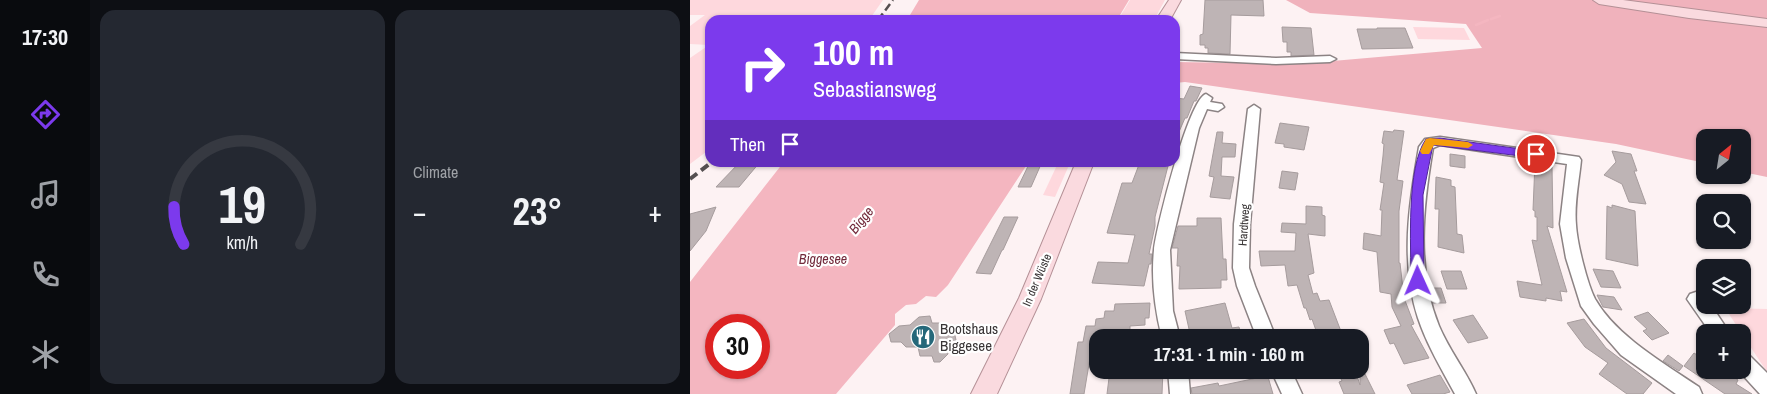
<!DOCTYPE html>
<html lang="en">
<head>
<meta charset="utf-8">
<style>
  body { margin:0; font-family:"Archivo Narrow",sans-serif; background:#242831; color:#f1f3f6; height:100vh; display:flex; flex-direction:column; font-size:19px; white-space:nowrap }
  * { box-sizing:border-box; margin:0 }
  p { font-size:16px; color:#9ea1a6 }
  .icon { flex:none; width:28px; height:28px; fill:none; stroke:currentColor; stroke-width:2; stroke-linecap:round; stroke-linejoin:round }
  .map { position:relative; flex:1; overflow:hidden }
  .panel { display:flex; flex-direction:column; gap:10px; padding:10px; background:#0d0f14; width:600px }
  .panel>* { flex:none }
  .banner { position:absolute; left:15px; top:15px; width:475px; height:152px; border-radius:15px; box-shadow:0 1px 4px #0004; background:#7c3aed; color:#fff; overflow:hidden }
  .needle { width:32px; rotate:30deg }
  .buttons { position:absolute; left:1006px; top:129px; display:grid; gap:10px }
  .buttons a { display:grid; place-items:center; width:55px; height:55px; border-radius:10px; background:#171b24; box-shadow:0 1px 4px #0004; font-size:25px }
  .speed { position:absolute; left:15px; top:314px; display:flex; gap:10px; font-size:25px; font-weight:700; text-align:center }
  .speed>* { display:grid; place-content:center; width:65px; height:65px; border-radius:50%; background:#171b24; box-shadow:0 1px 4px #0004; line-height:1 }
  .speed .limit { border:8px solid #d22; background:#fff; color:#111 }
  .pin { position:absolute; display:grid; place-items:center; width:42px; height:42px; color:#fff; margin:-21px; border:2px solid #fff; border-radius:50%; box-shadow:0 1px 5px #0007 }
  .me { position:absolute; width:55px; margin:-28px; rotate:359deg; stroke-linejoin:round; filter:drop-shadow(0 0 4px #0008) }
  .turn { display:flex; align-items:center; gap:18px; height:105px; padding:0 25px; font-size:22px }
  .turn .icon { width:65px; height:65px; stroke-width:2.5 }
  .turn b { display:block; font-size:35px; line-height:42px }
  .then { display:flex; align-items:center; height:48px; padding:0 25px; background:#0003; gap:10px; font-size:19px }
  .big { font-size:38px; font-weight:800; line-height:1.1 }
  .panel .tile { flex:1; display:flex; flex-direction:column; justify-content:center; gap:8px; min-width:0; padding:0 18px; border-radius:15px; background:#242831 }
  .panel .dial { align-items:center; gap:0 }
  .dial svg { height:130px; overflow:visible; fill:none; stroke:#363941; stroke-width:7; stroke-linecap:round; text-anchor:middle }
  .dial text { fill:#f1f3f6; stroke:none }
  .heat { display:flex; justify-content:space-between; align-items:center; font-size:28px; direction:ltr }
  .panel .tiles { flex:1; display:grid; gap:10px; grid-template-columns:repeat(2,1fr) }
  .trip { position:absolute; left:399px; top:329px; width:280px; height:50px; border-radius:15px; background:#171b24; box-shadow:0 1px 4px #0004; font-weight:800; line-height:50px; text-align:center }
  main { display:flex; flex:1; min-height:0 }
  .tab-bar { display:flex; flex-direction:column; width:90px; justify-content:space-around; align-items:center; background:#090b0e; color:#9ea1a6 }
  .tab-bar .icon { width:35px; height:35px }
  .tab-bar .on { color:#7c3aed }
  .tab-bar b { font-size:22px; color:#f1f3f6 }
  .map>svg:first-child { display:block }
  .green { fill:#fed8dd }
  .forest { fill:#f0b2bc }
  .water { fill:#f4b6c0; fill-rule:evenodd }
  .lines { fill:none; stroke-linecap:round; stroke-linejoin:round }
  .stream { stroke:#f4b6c0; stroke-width:2.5 }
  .building { fill:#beb4b5; stroke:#a69c9d }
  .minor-casing { stroke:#8c8384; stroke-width:3 }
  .major-casing { stroke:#b49096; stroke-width:2 }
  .minor { fill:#fff; fill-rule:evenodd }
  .major { fill:#fadadf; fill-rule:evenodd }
  .rail-far1 { stroke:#544f50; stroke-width:2.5; stroke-dasharray:8 4; stroke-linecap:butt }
  .rail { stroke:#544f50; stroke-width:4; stroke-dasharray:9 5; stroke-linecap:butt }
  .route { fill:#7c3aed; stroke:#51269a }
  .slow { fill:#f59e0b }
  .labels { text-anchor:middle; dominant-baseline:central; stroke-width:4.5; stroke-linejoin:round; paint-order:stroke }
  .street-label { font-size:12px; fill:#393536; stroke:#fff }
  .water-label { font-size:14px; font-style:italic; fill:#722a3b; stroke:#fff }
  .near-poi-label { font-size:15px; fill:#393536; stroke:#fff; text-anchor:start }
</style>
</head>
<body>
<main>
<nav class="tab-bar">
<b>17:30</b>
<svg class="icon on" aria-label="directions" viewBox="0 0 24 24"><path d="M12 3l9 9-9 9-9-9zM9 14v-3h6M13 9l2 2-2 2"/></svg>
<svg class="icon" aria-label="music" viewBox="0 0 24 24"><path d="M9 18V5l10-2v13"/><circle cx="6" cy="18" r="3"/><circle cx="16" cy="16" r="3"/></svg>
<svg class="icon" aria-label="phone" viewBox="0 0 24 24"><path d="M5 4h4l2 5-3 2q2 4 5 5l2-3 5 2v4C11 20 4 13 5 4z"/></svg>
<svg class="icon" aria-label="climate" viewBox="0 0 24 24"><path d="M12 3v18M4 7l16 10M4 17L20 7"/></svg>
</nav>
<section class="panel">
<div class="tiles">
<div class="tile dial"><svg viewBox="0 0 100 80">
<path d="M14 69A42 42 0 1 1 86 69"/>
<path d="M14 69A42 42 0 0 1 8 46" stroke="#7c3aed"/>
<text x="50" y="56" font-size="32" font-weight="700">19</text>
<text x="50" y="72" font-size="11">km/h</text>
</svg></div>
<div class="tile"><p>Climate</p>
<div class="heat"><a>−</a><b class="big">23°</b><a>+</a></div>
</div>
</div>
</section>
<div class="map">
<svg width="1077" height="394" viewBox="0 0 1077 394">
  <rect width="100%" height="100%" fill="#fdf2f3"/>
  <g class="green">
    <polygon points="0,0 193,0 179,20 20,20 20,149 0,164 0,58 19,45 0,44 0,26 15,15 0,15"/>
    <polygon points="440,0 475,0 464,20 428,20"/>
    <polygon points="723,27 774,28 780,40 728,39"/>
    <polygon points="368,163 380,163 365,197 353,195"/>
    <polygon points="1035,308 1077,309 1077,372"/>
  </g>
  <polygon class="forest" points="596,0 1077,0 1077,177 1053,172 1052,138 1015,138 1015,163 926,144 495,82 485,83 485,62 608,64 792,48 776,24 620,13"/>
  <g class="water">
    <polygon points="229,0 439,0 427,20 217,20"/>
    <path d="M93,163H338L258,285L246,297L236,296L226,304L216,305L205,314V325L146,394H0V282ZM26,325H69V368H26Z"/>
  </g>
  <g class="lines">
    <g class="stream">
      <polyline points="801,19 810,16"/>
      <polyline points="786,25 798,20"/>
    </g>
  </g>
  <g class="building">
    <polygon points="515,0 573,0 574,16 541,15 540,54 518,53 518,48 515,48 515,45 510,45 510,35 513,34"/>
    <polygon points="592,27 621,28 624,55 601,56 601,52 597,52 597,42 593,42"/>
    <polygon points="687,28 715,28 723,48 672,49 667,29 687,29"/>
    <polygon points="500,86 512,88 506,101 504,101 497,118 495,118 485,141 485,98 494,99"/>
    <polygon points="590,123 619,127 614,150 594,147 594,144 585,143"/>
    <polygon points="704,130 714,131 707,180 713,181 709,211 709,263 710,263 714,298 724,324 721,325 739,358 714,364 704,343 700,344 694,330 711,326 702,307 701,294 690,292 687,252 673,249 674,233 691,236 692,210 690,210 694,183 690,182 693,156 694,144 692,143 694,131 703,132"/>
    <polygon points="527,132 533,132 532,143 546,144 545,157 532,157 531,176 544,177 540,199 520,197 524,177 519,176"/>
    <polygon points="922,151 941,154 947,171 944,171 956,204 939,202 932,184 914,175 926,162"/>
    <polygon points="760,154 775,156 775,168 760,166"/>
    <polygon points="50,162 70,162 49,187 26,187"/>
    <polygon points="340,162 352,162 341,187 328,187"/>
    <polygon points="450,162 479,162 465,217 465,226 459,254 462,254 461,264 459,264 454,286 402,283 408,262 438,263 445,235 417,233 432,183 442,183"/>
    <polygon points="845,162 862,166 863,228 857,226 877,292 870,291 872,301 856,298 856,301 830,297 827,281 852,285 842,240 847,241 847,217 845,217 845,211 843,210"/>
    <polygon points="592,171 608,173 605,190 589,188"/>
    <polygon points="746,177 761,180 761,186 765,187 767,234 772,235 774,253 748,247 749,209 745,209"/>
    <polygon points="922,205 945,211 948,266 916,259 917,206 922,208"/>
    <polygon points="616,206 632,207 632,215 635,216 635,236 618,234 624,273 618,275 623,294 627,293 630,301 639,300 652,334 628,336 622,319 620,320 616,308 614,308 607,285 598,286 595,265 571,266 569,251 605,251 606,233 591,232 592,223 616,224"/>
    <polygon points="26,207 16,231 0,251 0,214"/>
    <polygon points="314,217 328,217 313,250 312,250 301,274 286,273"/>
    <polygon points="507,218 531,218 533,259 536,259 537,280 531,280 531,288 489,289 490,266 487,266 488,248 482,248 488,226 507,226"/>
    <polygon points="903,269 923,271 931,288 911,287"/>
    <polygon points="751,271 771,271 777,289 757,289"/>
    <polygon points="740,288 751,288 756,303 743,303"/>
    <polygon points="907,295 924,297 932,310 913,307"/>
    <polygon points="460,303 459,318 455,318 455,325 440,326 440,334 431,333 430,338 408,338 408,358 400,358 394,394 380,394 388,342 393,342 396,326 405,326 406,319 414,318 415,311 424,311 425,304"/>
    <polygon points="535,303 542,328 549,327 552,338 501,338 495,311"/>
    <polygon points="958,312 979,333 962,340 953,331 957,329 944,317"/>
    <polygon points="783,315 798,338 778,343 763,320"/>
    <polygon points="240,316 242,323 252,323 254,331 264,331 266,340 257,350 258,354 250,362 244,362 242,356 230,356 228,347 216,347 211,342 201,342 199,334 209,326 220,325 229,317"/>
    <polygon points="894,319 916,348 962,383 953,394 937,394 909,374 918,363 895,347 877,323"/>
    <polygon points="1004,353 1015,360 1015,370 1033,370 1048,380 1046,384 1062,394 1035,394 994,366"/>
    <polygon points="978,355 993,366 989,371 973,361"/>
    <polygon points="670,364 685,394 654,394 649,382 652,381 647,370 665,370 670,385"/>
    <polygon points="420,370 473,370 472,394 417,394"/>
    <polygon points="564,370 576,370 583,394 502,394 501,388 528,383 529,386 567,378"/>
    <polygon points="750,375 760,392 753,394 722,394 717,385"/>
  </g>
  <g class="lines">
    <g class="minor-casing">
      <g id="minor">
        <polygon points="485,53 586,58 640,56 646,59 640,62 586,64 485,59"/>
        <path d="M516,94L522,98L520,102L532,104L534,107L528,111L517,109L509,128L480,250L483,311L490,338H472C465,310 461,279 464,250C466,228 499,98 516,94Z"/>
        <polygon points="564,105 570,109 560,224 559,268 565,286 586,338 567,338 547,286 543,268 544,224 558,109"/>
        <path d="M750,137L889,157L891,160C889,181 884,204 886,225C887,243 897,283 905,299C926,336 975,364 1009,387L1012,394H986L931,355L904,324L891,306L876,258L870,224L877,164L750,145L743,148C733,206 726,270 749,326C759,350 776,371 786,394H765C752,370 737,345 728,318C710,263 719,203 729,147L735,139Z"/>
        <path d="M1006,292C1014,294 1015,297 1015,305H1021L1039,332H1020L997,299L1000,294Z"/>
        <polygon points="1052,352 1059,355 1077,373 1077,394 1070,394 1048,370 1052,370"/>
        <polygon points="478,370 498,370 500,394 480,394"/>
        <polygon points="581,370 601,370 612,394 592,394"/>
      </g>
    </g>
    <g class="major-casing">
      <g id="major">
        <polygon points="479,0 491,0 480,20 466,20"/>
        <polygon points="903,0 933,0 1077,19 1077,27 999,18 909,4"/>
        <polygon points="386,162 404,162 351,299 307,394 281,394 329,298"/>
      </g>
    </g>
    <use href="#minor" class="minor"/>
    <use href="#major" class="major"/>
    <polyline class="rail-far1" points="188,20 203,0"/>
    <polyline class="rail" points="0,179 22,162"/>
  </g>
  <path class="route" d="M750,138L846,151L851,154L846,158L743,145L733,195L734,281L732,284L728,286L723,284L721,281C721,246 716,167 736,139Z"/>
  <polygon class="slow" points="740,138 778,142 783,145 778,148 744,145 739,154 732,154 730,151 736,139"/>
  <defs>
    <g id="restaurant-disc" transform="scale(1.25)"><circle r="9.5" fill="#25687a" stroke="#fff"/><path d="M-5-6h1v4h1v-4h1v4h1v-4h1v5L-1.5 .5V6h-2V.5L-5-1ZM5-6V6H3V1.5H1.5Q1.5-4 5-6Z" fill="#fff"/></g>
  </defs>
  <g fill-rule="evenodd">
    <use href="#restaurant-disc" x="233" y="337"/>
  </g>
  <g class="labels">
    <g class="street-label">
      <text transform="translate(554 225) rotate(-86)">Hardtweg</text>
      <text transform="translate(347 280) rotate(-67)">In der Wüste</text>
    </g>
    <g class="water-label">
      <text transform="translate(171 220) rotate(-51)">Bigge</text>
      <text x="133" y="259">Biggesee</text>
    </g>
    <g class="near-poi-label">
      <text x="250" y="328">Bootshaus<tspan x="250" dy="17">Biggesee</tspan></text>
    </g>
  </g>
</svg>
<div class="buttons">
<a><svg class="needle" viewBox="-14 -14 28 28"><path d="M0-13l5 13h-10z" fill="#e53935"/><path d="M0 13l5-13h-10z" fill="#9ea1a6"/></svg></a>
<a><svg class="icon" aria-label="search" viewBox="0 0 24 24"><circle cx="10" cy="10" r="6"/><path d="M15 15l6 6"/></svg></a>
<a><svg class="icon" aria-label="layers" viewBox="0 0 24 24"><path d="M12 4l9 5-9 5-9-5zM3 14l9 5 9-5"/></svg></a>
<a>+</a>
</div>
<div class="speed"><div class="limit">30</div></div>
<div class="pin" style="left:846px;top:154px;background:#d93025"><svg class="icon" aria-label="arrive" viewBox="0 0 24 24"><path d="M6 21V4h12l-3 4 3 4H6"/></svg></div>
<svg class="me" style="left:728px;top:281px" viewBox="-20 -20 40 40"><path d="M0-17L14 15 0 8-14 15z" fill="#7c3aed" stroke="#fff" stroke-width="4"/></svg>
<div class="trip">17:31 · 1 min · 160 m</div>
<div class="banner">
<div class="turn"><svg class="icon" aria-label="right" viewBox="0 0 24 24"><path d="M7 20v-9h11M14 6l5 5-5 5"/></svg><div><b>100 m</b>Sebastiansweg</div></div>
<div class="then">Then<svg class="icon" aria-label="arrive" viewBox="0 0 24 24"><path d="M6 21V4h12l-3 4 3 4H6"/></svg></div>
</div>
</div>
</main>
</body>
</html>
